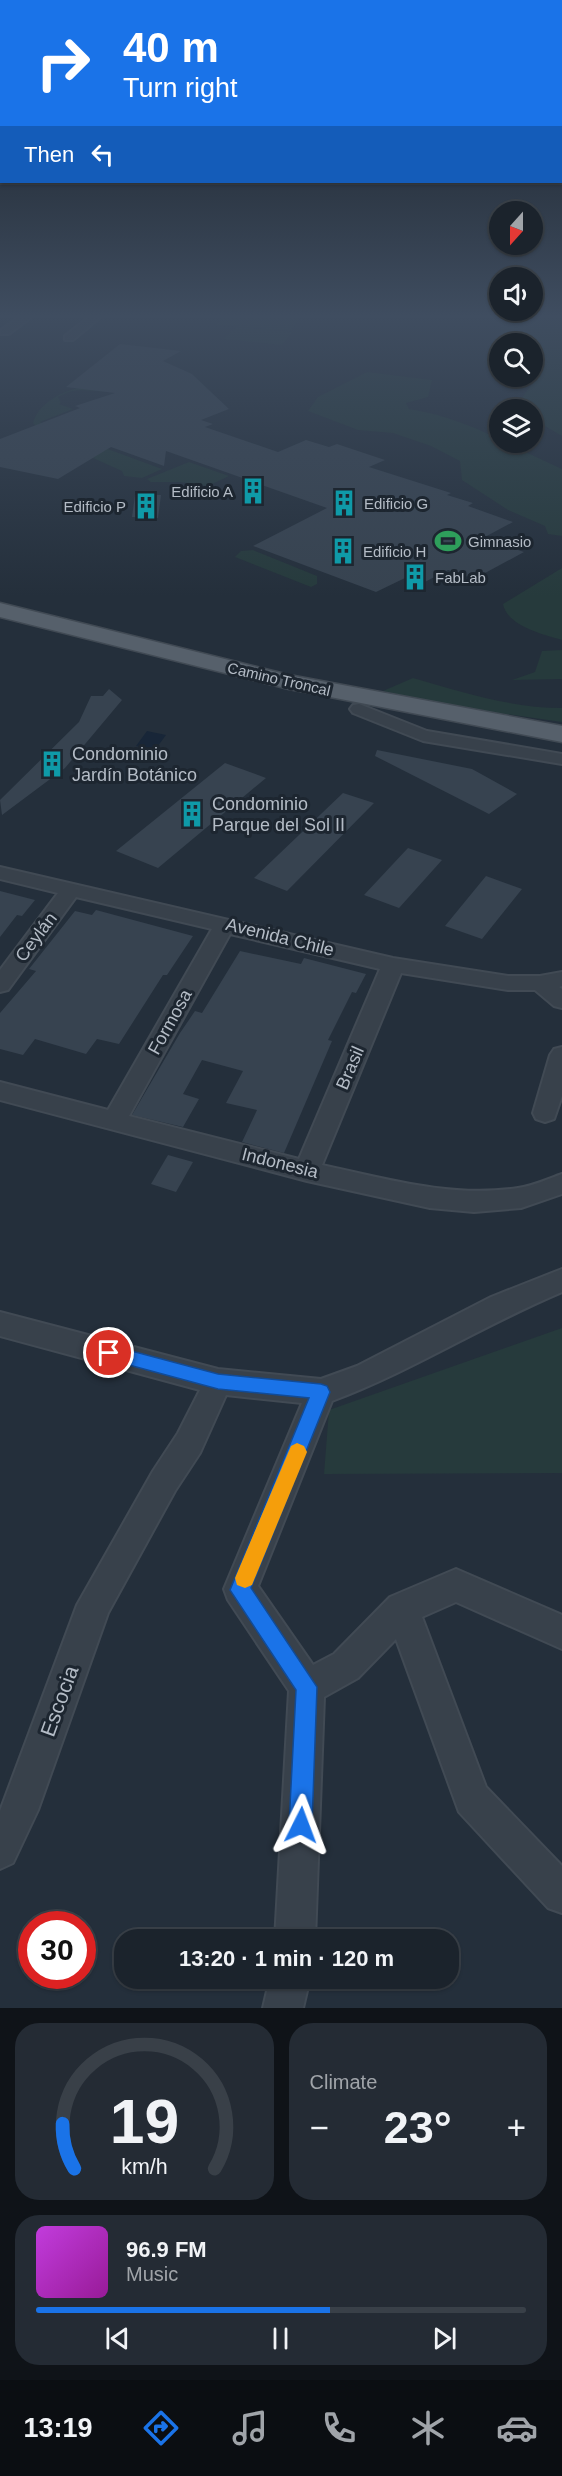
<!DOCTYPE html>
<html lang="en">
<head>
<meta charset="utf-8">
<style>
  body { margin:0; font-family:Helvetica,sans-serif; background:#242b34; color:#f1f3f6; height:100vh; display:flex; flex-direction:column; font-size:22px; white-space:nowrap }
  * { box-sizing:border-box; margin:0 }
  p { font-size:20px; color:#a0a4a9 }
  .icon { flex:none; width:33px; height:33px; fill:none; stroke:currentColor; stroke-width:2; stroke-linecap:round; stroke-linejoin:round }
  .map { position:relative; height:2008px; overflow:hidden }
  .sheet { display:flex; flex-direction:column; gap:15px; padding:15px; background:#0f1318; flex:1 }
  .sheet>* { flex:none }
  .banner { position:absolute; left:0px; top:0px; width:562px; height:183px; box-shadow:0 2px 4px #0004,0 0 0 2px #394048; background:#1a73e8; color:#fff; overflow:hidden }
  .needle { width:39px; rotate:201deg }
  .controls { position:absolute; left:489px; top:201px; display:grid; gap:12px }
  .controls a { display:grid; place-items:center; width:54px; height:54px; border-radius:50%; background:#1b232c; box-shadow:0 2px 4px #0004,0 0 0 2px #394048; font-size:30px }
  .speed { position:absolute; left:18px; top:1911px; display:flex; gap:12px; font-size:30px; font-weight:700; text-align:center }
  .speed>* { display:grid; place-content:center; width:78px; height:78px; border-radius:50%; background:#1b232c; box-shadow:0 2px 4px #0004,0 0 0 2px #394048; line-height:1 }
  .speed .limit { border:9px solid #d22; background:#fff; color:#111 }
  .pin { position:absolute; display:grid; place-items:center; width:51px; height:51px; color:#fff; margin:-26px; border:3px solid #fff; border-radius:50%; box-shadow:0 2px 6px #0007 }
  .me { position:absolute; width:66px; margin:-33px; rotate:3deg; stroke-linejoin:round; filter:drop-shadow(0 0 4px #0008) }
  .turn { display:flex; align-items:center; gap:21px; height:126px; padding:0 24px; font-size:27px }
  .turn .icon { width:78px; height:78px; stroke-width:2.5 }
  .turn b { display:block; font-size:42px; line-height:51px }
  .then { display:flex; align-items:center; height:57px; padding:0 24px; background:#0003; gap:12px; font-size:22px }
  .big { font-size:45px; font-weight:700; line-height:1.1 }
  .sheet .card { flex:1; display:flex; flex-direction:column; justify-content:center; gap:9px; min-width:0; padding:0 21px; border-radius:24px; background:#242b34 }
  .sheet .dial { align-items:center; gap:0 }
  .dial svg { height:156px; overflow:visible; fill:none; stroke:#394048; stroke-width:7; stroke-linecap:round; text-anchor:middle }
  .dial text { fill:#f1f3f6; stroke:none }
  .song { display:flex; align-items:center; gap:18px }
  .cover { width:72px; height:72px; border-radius:9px; background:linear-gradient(135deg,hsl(290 70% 55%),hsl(300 70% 35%)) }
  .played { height:6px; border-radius:3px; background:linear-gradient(90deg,#1a73e8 60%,#394048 60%) }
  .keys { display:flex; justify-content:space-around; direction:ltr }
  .heat { display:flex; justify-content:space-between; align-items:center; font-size:33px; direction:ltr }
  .sheet .tiles { flex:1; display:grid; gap:15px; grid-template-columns:1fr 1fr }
  .card:last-child { grid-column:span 2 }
  .trip { position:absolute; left:114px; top:1929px; width:345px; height:60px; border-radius:24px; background:#1b232c; box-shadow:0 2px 4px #0004,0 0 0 2px #394048; font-weight:700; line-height:60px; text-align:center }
  .menu { display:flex; height:96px; justify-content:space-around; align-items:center; background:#0b0e12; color:#a0a4a9 }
  .menu .icon { width:42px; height:42px }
  .menu .current { color:#1a73e8 }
  .menu b { font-size:27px; color:#f1f3f6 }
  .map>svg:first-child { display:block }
  .green { fill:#263a3c }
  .water { fill:#182638 }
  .building { fill:#374350 }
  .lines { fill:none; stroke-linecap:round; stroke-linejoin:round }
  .minor-casing { stroke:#414a54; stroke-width:4 }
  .primary-casing { stroke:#414a54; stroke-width:3 }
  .minor { fill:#38414b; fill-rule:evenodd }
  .primary { fill:#56606b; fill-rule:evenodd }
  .route { fill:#1a73e8; stroke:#114b97; stroke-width:1.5 }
  .slow { fill:#f59e0b }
  .labels { text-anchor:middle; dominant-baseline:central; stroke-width:6; stroke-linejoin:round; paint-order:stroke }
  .far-poi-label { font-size:15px; fill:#b4bcc6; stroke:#1d2630; text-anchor:start }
  .far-street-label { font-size:15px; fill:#b4bcc6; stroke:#1d2630 }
  .poi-label { font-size:18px; fill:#b4bcc6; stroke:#1d2630; text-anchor:start }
  .street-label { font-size:18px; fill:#b4bcc6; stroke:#1d2630 }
  .near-street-label { font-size:21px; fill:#b4bcc6; stroke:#1d2630 }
</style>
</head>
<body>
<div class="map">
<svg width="562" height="2008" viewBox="0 0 562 2008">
  <rect width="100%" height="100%" fill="#242f3b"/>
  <g class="green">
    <polygon points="225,315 300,318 290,331 216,325"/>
    <polygon points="498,315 562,315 562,436 533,419 532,410 521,409 517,405 531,385 525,377 532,376 532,344 506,343 502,335"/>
    <polygon points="236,327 293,332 282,345 224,339"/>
    <path d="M367,372L432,380L428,397L406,403L409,409C442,414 470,425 499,439L500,442L506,443L562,469V536L548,534L545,526L508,510L462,480L460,461L431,446L393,433L358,430L308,411L318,397Z"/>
    <path d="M82,387L116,389C95,396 81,383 58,397L61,403L59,404L73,409L40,422L52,427L38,428L33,423C39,402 63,391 82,387Z"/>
    <polygon points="56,430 162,469 142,478 124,476 122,471 82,453"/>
    <polygon points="189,462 229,476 208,486 180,482 151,482 147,479"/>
    <polygon points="253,550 317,576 317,584 311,587 235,557 241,551"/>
    <path d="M562,568V640C544,635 507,626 503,604Z"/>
    <polygon points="562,650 562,679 512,680 535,672 542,651"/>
    <path d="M413,678C462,692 511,708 562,708V722L449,706L383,691Z"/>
    <polygon points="562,1328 562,1473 324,1474 329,1410"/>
  </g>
  <polygon class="water" points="147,731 166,735 155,750 136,746"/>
  <g class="building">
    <polygon points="120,344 181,351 163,361 192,374 229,409 201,420 213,424 205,427 278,452 306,440 329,447 337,444 385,460 369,467 451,493 447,495 473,503 468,506 513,522 483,538 524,552 474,579 448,570 421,584 405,578 376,592 253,546 327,508 166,451 164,466 111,447 58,479 0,467 0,439 80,408 75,406 115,393 66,387"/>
    <polygon points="135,495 161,495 158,518 132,517"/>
    <polygon points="109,689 122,700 65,768 2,815 0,800 79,722 91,696 103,696"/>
    <polygon points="377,750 472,769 517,794 489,814 375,756"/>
    <polygon points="225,763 266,778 158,868 116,851"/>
    <polygon points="343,793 374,803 287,891 254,878"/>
    <polygon points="408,848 442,860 399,908 364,895"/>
    <polygon points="486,876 522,889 482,939 445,926"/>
    <polygon points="0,891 35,900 22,916 17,915 0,937"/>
    <polygon points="96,910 193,936 167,975 163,975 119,1044 97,1039 86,1054 35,1039 23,1055 0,1049 0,1013 36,971 29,969 75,911 92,915"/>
    <polygon points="240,951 301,964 304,958 366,974 356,993 352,992 328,1040 332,1041 284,1153 242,1142 257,1110 226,1103 243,1071 202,1060 183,1094 199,1099 183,1127 132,1115 180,1033 195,1011 202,1013"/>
    <polygon points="168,1155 193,1162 176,1192 151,1184"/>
  </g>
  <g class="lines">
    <g class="minor-casing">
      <g id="minor">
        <polygon points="22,315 34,315 9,334 1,334 1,330"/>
        <polygon points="91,315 103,315 73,340 65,340 65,336"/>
        <polygon points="359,704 427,731 562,754 562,764 423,741 353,713 350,709 353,705"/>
        <path d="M0,867L393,958L508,976H540L562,972V986L559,987L562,989V1008L554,1006L535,990H508L401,973L322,1165C387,1179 451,1198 518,1188C533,1186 548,1179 562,1174V1194L521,1208L474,1212L430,1208L307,1181L0,1100V1082L108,1110L212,929L76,897L8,990L0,992V970L58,893L0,879ZM230,934L380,969L299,1159L129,1116Z"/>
        <polygon points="562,1047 562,1096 554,1119 545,1122 536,1119 533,1113 550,1055 554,1049"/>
        <path d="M562,1269V1292C483,1325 412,1371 332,1401L258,1586L313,1665L334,1654L390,1597L456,1569L562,1615V1649L456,1602L422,1617L486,1787L562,1866V1913L548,1908L459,1812L396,1639L358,1678L324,1697L315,1940H275L289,1691L228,1600L224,1589L302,1403L226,1395L200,1453L175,1491L108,1613L38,1810L13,1863L0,1869V1811L77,1605L153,1471L178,1433L200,1390L0,1336V1312L218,1369L321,1379L357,1366L491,1297Z"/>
        <polygon points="270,1978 310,1978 303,2008 263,2008"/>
      </g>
    </g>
    <g class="primary-casing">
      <polygon id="primary" points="0,603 289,675 562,726 562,742 289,689 0,617"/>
    </g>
    <use href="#minor" class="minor"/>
    <use href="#primary" class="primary"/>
  </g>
  <linearGradient id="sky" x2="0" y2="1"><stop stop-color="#141a20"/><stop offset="0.53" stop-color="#3f4d60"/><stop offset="1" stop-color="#3f4d60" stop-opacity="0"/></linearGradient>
  <rect width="562" height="596" fill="url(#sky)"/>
  <polygon class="route" points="109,1345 218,1374 321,1384 327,1386 330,1392 251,1588 317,1687 312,1825 309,1833 301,1836 293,1833 289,1825 296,1690 230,1590 309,1398 218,1389 103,1358 100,1353 103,1347"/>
  <polygon class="slow" points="297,1443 304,1446 307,1452 252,1585 245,1588 237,1585 235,1578 291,1446"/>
  <defs>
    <g id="building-bare" transform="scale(2.07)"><path d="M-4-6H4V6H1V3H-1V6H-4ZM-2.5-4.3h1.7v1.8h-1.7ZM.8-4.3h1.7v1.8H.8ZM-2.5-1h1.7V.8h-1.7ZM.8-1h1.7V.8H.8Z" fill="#0f9aa8" stroke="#1d2630" stroke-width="2.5" paint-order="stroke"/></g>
    <g id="stadium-bare" transform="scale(2.07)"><path d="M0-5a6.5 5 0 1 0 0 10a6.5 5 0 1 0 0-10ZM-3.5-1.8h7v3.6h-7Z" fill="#2e9e5b" stroke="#1d2630" stroke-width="2.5" paint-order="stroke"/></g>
  </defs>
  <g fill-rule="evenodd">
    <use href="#building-bare" x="253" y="491"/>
    <use href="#building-bare" x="344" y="503"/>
    <use href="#building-bare" x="146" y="506"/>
    <use href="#stadium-bare" x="448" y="541"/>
    <use href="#building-bare" x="343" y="551"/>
    <use href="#building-bare" x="415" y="577"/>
    <use href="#building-bare" x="52" y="764"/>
    <use href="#building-bare" x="192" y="814"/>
  </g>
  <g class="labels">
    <g class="far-poi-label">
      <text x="233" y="491" text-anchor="end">Edificio A</text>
      <text x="364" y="503">Edificio G</text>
      <text x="126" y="506" text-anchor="end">Edificio P</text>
      <text x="468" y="541">Gimnasio</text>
      <text x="363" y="551">Edificio H</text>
      <text x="435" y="577">FabLab</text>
    </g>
    <g class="far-street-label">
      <text transform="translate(279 679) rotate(13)">Camino Troncal</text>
    </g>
    <g class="poi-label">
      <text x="72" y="754">Condominio<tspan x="72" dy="21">Jardín Botánico</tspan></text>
      <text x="212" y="804">Condominio<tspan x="212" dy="21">Parque del Sol II</tspan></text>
    </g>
    <g class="street-label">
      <text transform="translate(36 937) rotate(-53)">Ceylán</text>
      <text transform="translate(280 937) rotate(14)">Avenida Chile</text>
      <text transform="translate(170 1022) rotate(-61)">Formosa</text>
      <text transform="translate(350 1068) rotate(-67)">Brasil</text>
      <text transform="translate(280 1163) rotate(14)">Indonesia</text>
    </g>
    <g class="near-street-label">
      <text transform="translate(59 1701) rotate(-70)">Escocia</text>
    </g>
  </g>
</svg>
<div class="controls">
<a><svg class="needle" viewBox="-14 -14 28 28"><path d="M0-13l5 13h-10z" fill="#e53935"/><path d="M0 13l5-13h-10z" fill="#a0a4a9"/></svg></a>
<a><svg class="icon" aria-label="sound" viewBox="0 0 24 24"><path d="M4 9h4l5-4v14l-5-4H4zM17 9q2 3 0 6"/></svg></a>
<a><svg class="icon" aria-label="search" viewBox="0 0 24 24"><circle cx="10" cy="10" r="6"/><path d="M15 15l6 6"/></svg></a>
<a><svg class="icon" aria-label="layers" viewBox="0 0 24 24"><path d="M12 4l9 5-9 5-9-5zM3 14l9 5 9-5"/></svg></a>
</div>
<div class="speed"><div class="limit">30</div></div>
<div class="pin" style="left:109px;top:1353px;background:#d93025"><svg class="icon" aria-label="arrive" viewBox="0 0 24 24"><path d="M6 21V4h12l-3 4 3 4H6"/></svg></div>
<svg class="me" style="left:301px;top:1825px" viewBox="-20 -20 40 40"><path d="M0-17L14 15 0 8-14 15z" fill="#1a73e8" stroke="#fff" stroke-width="4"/></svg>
<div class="trip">13:20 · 1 min · 120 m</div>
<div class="banner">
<div class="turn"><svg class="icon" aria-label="right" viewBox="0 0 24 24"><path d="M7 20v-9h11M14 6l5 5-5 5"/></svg><div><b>40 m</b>Turn right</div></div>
<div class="then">Then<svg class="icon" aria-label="left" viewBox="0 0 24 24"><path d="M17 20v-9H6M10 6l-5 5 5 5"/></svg></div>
</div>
</div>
<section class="sheet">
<div class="tiles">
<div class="card dial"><svg viewBox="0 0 100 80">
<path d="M14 69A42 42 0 1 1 86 69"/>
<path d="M14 69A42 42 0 0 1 8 46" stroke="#1a73e8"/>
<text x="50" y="56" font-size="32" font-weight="700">19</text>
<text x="50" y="72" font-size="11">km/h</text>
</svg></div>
<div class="card"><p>Climate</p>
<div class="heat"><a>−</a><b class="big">23°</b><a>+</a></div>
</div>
<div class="card">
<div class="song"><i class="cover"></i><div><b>96.9 FM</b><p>Music</p></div></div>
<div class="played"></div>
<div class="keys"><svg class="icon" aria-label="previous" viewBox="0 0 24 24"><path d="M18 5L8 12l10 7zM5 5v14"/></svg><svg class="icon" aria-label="pause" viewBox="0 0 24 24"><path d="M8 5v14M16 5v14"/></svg><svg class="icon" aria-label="next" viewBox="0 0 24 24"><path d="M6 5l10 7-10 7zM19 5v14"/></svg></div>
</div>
</div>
</section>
<nav class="menu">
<b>13:19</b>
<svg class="icon current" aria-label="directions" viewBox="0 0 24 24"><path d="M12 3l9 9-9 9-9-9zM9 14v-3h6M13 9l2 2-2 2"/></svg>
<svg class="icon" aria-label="music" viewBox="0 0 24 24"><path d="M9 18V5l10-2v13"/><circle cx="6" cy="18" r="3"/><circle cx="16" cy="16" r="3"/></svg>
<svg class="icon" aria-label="phone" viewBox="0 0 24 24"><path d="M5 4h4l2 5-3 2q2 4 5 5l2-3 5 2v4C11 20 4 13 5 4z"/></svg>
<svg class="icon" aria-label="climate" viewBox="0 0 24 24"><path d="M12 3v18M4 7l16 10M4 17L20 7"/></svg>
<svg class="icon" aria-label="car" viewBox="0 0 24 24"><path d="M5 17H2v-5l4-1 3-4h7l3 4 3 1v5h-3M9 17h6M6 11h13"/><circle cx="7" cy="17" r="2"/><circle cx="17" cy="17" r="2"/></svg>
</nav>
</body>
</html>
